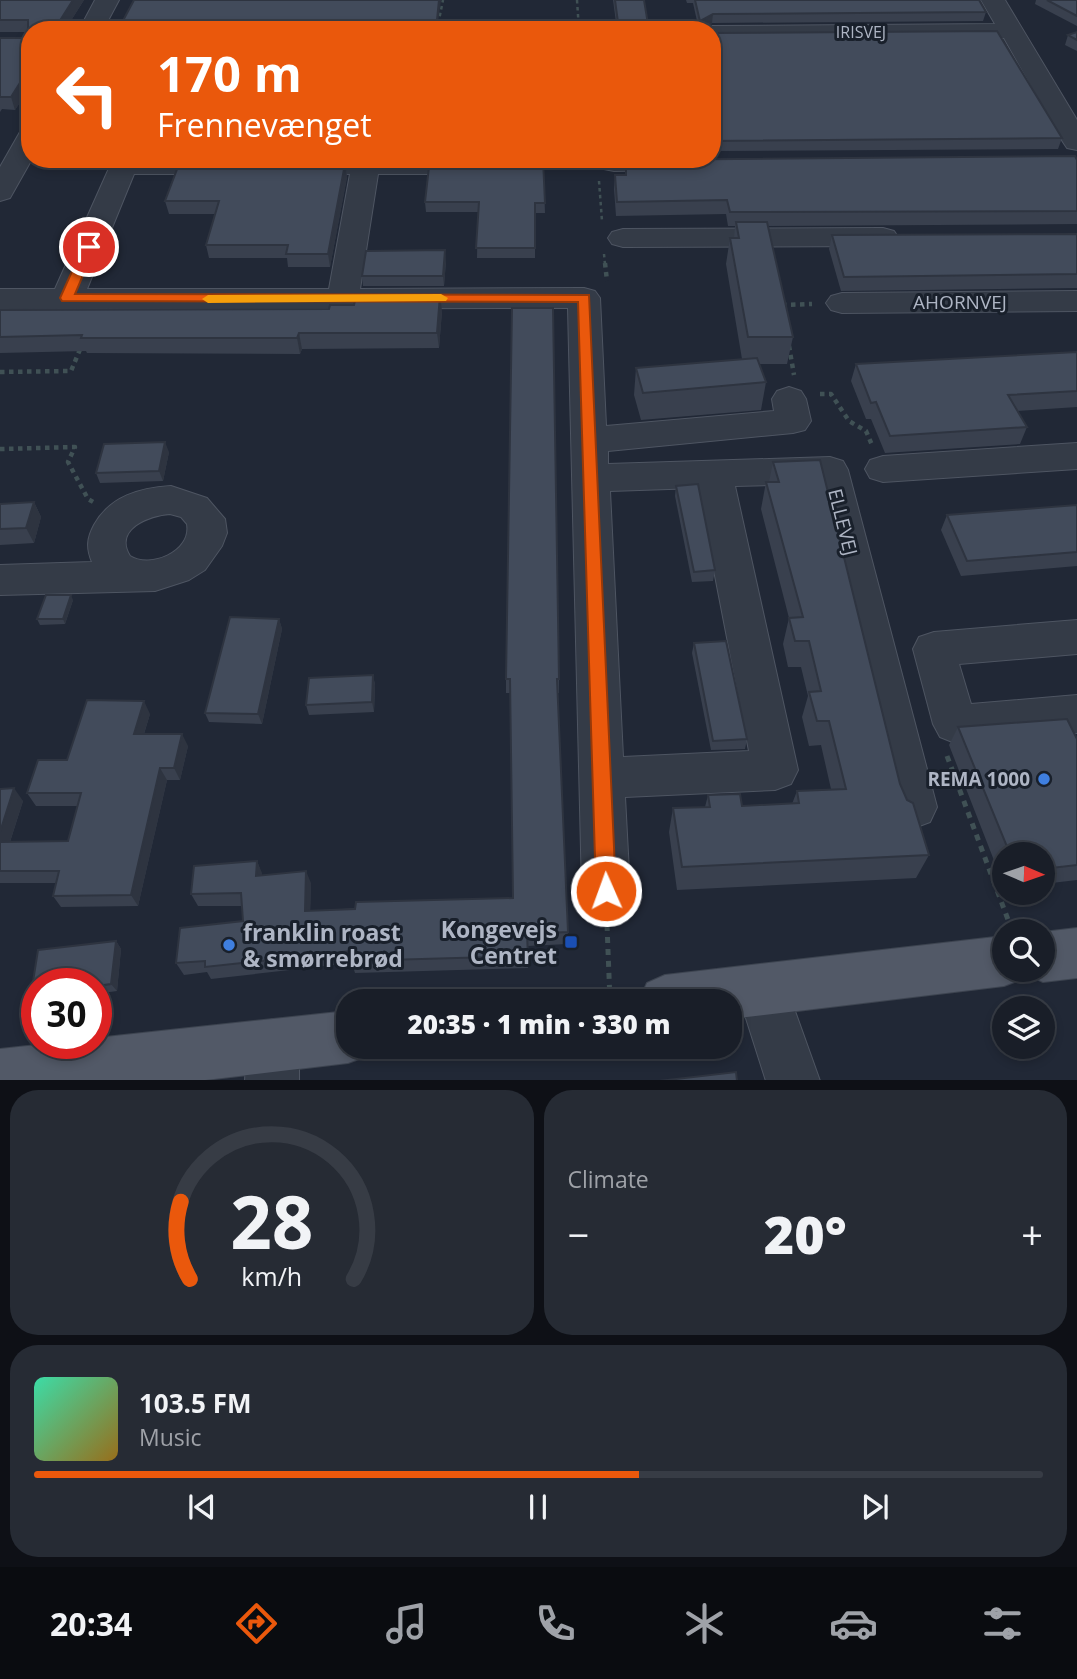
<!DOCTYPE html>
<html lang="en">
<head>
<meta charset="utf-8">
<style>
  body { margin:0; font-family:"Open Sans",sans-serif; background:#262b34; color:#f1f3f6; height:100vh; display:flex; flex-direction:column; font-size:26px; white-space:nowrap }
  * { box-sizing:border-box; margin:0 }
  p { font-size:23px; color:#9fa2a8 }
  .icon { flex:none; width:38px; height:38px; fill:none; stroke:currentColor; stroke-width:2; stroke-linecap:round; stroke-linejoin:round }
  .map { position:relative; height:1080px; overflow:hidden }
  .sheet { display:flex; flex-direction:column; gap:10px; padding:10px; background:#0e1016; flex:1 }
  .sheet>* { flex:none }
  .top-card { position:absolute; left:21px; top:21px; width:700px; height:147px; border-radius:28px; box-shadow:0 4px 10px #0003,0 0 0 2px #373c45; background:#ea580c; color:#fff; overflow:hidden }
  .needle { width:46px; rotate:92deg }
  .buttons { position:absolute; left:992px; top:842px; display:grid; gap:14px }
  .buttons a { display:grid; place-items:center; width:63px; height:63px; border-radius:50%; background:#191e28; box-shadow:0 4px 10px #0003,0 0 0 2px #373c45; font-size:35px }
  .speed { position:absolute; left:21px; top:968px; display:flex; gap:14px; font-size:35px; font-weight:700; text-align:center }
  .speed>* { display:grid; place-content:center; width:91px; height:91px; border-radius:50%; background:#191e28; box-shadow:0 4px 10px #0003,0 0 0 2px #373c45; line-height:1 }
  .speed .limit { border:10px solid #d22; background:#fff; color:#111 }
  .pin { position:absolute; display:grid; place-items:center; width:60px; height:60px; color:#fff; margin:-30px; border:4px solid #fff; border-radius:50%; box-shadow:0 2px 7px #0007 }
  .me { position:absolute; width:77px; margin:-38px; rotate:358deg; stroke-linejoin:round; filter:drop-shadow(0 0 5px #0008) }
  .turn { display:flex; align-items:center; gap:24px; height:147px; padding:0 21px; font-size:32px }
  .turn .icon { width:91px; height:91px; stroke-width:2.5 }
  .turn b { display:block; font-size:49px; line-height:60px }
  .big { font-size:52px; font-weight:800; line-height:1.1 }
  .sheet .tile { flex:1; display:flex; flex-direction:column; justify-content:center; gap:10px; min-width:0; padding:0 24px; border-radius:28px; background:#262b34 }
  .sheet .dial { align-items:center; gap:0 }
  .dial svg { height:182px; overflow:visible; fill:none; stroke:#373c45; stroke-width:7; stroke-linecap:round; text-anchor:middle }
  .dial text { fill:#f1f3f6; stroke:none }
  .song { display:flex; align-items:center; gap:21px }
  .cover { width:84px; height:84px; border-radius:10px; background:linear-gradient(135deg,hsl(160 70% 55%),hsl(40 70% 35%)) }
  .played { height:7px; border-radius:4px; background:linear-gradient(90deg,#ea580c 60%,#373c45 60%) }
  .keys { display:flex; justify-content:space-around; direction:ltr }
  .heat { display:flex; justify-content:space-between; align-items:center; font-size:38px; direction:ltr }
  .sheet .tiles { flex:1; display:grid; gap:10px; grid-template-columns:1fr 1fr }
  .tile:last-child { grid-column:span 2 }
  .trip { position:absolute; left:336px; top:989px; width:406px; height:70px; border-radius:28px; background:#191e28; box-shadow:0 4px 10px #0003,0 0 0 2px #373c45; font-weight:800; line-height:70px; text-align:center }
  .menu { display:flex; height:112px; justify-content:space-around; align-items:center; background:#0a0c10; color:#9fa2a8 }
  .menu .icon { width:49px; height:49px }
  .menu .on { color:#ea580c }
  .menu b { font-size:32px; color:#f1f3f6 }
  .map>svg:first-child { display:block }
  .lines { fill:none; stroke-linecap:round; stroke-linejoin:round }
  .minor-casing { stroke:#4e5562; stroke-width:2 }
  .major-casing { stroke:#3d4450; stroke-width:2 }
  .path-far2 { stroke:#405155; stroke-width:2.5; stroke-dasharray:3.5 3.5; stroke-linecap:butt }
  .path-far1 { stroke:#405155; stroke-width:4.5; stroke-dasharray:4.5 4.5; stroke-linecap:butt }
  .path { stroke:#405155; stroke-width:5; stroke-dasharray:6 6; stroke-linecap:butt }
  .minor { fill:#343b47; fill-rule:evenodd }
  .major { fill:#525967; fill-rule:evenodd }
  .wall { fill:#39404e }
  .shaded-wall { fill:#2e3440 }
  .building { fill:#424b5b; stroke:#2e3440; stroke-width:2 }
  .route { fill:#ea580c; stroke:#983908; stroke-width:2 }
  .slow { fill:#f59e0b }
  .shop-dot { fill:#3f7fe0; stroke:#19202b; stroke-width:2.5 }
  .transit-dot { fill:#1a4fb4; stroke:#19202b; stroke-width:2.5 }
  .labels { text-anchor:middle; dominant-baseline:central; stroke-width:6; stroke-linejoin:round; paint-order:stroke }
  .far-street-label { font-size:16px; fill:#aeb5c4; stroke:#19202b }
  .street-label { font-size:19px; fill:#aeb5c4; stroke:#19202b }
  .poi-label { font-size:19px; font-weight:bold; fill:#aeb5c4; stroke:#19202b; text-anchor:end }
  .near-poi-label { font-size:23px; font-weight:bold; fill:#aeb5c4; stroke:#19202b; text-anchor:end }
</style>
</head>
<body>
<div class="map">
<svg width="1077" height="1081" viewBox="0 0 1077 1081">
  <rect width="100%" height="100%" fill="#212836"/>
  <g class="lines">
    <g class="minor-casing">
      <g id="minor">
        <polygon points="95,0 119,0 103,30 79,30"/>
        <polygon points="981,0 1005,0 1077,120 1077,150 1067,148 1063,142 1004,38 712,40 712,30 702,30 712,26 995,24"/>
        <polygon points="30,130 30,159 32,159 10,198 0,201 0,167 20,132"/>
        <path d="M118,159H236L244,166L240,172L230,174H134L87,289H329L350,174L284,172L280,166L284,160L479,159L487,166L483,172L473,174H378L360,289L584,288L595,291L600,298L606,426L774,411L772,399L777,391L789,387L801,391L806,399L811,421L805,430L793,433L608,451V464L830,457L843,461L848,470L937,807L930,822L914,828L898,822L891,807L815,484L735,486L798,770L791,784L775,790L625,797L630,891L623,907L606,914L589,907L582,891L568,308L0,309V289H55L110,166ZM698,488L749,751L623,757L610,491Z"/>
        <polygon points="603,159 690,159 692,162 688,168 678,170 614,171 604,169 600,163"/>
        <polygon points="883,228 894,231 898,237 894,243 883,246 623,247 612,244 608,238 612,232 623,229"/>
        <polygon points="1077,291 1077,311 842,313 831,310 826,303 831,296 842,293"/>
        <polygon points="1077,443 1077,469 883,482 870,478 865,469 870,460 883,456"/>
        <path d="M171,486L207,498L225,519L227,533L222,546L205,570L189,580L155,591L0,595V565L92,562C86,548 87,538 94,525C110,496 140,488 171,486ZM170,514L181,517L187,524C192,552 150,569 130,556C113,529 150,515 170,514Z"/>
        <polygon points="1077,620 1077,654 959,664 971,704 1077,695 1077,733 955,743 940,737 933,724 913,649 919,637 934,632"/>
        <polygon points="763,964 781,972 820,1081 766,1081 737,990 745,972"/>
        <polygon points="273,1019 292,1026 299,1045 299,1081 245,1081 247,1045 254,1026"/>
      </g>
    </g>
    <g class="major-casing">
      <g id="major">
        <polygon points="1077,928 1077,978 1043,982 1024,973 1022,979 1004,986 730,1019 730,1001 639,1001 647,983 665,975 1004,936 1004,970 1043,970 1043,932"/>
        <polygon points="348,1011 348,1046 370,1046 367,1056 348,1063 197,1081 0,1081 0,1049 55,1043 96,1043 96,1038"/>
      </g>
    </g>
    <g class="path-far2">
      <polyline points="577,0 579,30"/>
      <polyline points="437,30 443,0"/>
      <polyline points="599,181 602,221"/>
      <polyline points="604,254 605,265"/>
    </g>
    <g class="path-far1">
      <polyline points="605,263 607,281"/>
      <polyline points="782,305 812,304"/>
      <polyline points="789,346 794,375"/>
      <polyline points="0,372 71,371 81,347"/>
      <polyline points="820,394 831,394 849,421 866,431 872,445"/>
      <polyline points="0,449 75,447 68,462 88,499 95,503"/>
    </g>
    <g class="path">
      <polyline points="947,756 1010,925"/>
      <polyline points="607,925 610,1001"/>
    </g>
    <use href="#minor" class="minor"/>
    <use href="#major" class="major"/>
  </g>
  <g class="wall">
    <polygon points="0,0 84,0 65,30 30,30 30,87 15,110 2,109 0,112 0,38 28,38 28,32 0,32"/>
    <polygon points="613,0 644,0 649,30 617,30"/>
    <polygon points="686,0 979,0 986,12 983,21 712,23 711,24 712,30 699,30 693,3 687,3"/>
    <polygon points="1036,0 1077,0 1077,26 1035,4"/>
    <polygon points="712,30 713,33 1062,138 1058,149 712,151"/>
    <polygon points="1077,32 1077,51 1065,45 1068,35"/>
    <polygon points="486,159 543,159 545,213 535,213 535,258 477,258 478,212 426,212 425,202 483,165 486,161"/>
    <polygon points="626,160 1077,160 1077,224 768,226 793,337 787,364 759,364 766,382 761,410 641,420 634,395 636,368 742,359 726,264 730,238 734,238 735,226 728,226 726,214 616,216 614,189 615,175 625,175"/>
    <polygon points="345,164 347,177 330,267 288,267 287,258 209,258 206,245 215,214 169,214 165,201"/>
    <polygon points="1077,234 1077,288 841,291 829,249 832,235"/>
    <polygon points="446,261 444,286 363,286 362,276"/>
    <polygon points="0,310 442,311 439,348 302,349 300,354 87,353 86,351 0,353"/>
    <polygon points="1077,352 1077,407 1017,411 1027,427 1020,444 885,453 871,419 866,419 851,381 856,364"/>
    <polygon points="169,452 163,481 100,483 96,473"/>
    <polygon points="773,462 929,855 916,878 677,890 669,832 673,808 705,807 708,795 742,806 792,804 797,791 831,789 821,745 809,746 802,717 808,696 801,667 788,667 783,644 789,618 761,509 766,482 769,482"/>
    <polygon points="676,486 715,570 713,581 692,582 675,496"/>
    <polygon points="34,502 41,517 34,543 0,545 0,504"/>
    <polygon points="1077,505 1077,566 961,576 941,530 947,515"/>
    <polygon points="73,600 65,624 40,625 37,619"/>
    <polygon points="279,619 282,629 262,724 209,722 205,713"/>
    <polygon points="694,643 747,739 745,749 711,750 692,653"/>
    <polygon points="373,675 375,685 374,712 309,715 306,705"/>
    <polygon points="506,679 559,679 559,693 558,693 568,932 567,944 527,946 528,968 355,973 352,963 211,979 207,972 184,975 176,963 243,921 242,906 198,906 191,894 257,861 262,875 311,883 310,911 513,898 510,693 506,693"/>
    <polygon points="150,714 144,734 188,746 180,780 167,780 138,906 61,907 53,896 56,883 0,883 0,789 23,801 10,842 68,841 78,806 36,806 27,793 67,760"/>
    <polygon points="958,727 1077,739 1077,880 1043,884 1043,854 1004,854 1004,886 949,745"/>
    <polygon points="116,941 121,949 117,991 96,994 96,984 37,984 37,1000 31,994 38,950"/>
  </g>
  <g class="shaded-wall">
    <polygon points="73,0 84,0 65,30 54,30"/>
    <polygon points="439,0 441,0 437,30 436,30"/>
    <polygon points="713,14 712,23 702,29 700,21"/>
    <polygon points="30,67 30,87 15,110 11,97"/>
    <polygon points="345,164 347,177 330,267 328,254"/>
    <polygon points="445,250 446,261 444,286 443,276"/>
    <polygon points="440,295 442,311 439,348 437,333"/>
    <polygon points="299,333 302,349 300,354 297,338"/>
    <polygon points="165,442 169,452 163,481 159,471"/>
    <polygon points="34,502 41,517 34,543 26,528"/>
    <polygon points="71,595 73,600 65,624 63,619"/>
    <polygon points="279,619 282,629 262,724 258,714"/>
    <polygon points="373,675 375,685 374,712 372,702"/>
    <polygon points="144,701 150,714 140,746 134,734"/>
    <polygon points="182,734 188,746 180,780 174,768"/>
    <polygon points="160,768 167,780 138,906 131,895"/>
    <polygon points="14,788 23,801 6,854 0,846 0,832"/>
    <polygon points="257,861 262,873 261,888 256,876"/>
    <polygon points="306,871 311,883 310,923 305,911"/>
    <polygon points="116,941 121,949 117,991 111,984"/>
  </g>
  <g class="building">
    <polygon points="0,0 73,0 54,30 30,30 30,67 11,97 0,97 0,38 28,38 28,20 0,20"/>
    <polygon points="134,0 439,0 436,30 118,30"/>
    <polygon points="615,0 644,0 649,30 619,30"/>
    <polygon points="695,0 979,0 986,12 713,14 700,21 710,23 712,30 702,30"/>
    <polygon points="1047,0 1077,0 1077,16"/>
    <polygon points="712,30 713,33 997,31 1062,138 713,141 712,143"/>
    <polygon points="1077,32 1077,40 1068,35"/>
    <polygon points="1075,156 1077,160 1077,211 730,212 727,200 617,202 615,175 626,175 626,160"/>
    <polygon points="488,159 543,159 545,203 535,203 535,248 476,248 479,202 425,202 429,167 483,165"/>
    <polygon points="179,164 345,164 328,254 286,254 288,245 206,245 219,201 165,201"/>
    <polygon points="736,222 767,222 793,337 748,337 730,238 739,238"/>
    <polygon points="1077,234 1077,274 844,277 832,235"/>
    <polygon points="445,250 443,276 362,276 366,251"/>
    <polygon points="440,295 437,333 299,333 297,338 81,338 82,335 0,337 0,310 329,309 330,305 354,305 356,296"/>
    <polygon points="512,308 553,308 559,679 557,679 568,932 527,934 528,956 351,961 352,951 205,967 205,961 176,963 180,928 243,921 241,893 191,894 194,866 257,861 256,876 306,871 305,911 355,909 356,902 513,898 510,679 506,679"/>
    <polygon points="1077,352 1077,391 1008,395 1027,427 890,436 876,402 871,403 856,364"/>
    <polygon points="757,358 766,382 643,393 636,368"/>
    <polygon points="165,442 159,471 96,473 104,444"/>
    <polygon points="820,460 900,784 907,800 913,803 929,855 682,867 673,808 710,807 708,795 740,794 742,806 799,803 797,791 846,789 829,721 817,721 809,692 821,691 809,641 795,641 789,618 803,617 766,482 779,482 773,462"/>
    <polygon points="698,484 715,570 694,572 676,486"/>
    <polygon points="34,502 26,528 0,529 0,504"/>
    <polygon points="1077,505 1077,552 967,561 947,515"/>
    <polygon points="46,595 71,595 63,619 37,619"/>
    <polygon points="230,617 279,619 258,714 205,713"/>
    <polygon points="726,641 747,739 713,741 694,643"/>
    <polygon points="373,675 372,702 306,705 309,678"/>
    <polygon points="87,700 144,701 134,734 182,734 174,768 160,768 131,895 53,896 59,871 0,871 0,842 68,841 81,793 27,793 38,760 67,760"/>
    <polygon points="1067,719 1077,739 1077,865 1043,869 1043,854 1010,854 958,727"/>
    <polygon points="14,788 0,832 0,789"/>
    <polygon points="116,941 111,984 96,986 96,984 37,984 37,993 31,994 38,950"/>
    <polygon points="736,1072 737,1081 659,1081"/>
  </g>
  <polygon class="route" points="89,244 95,247 75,294 589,295 616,891 613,898 606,901 599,898 596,891 578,302 62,301 60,298 83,247"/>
  <polygon class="slow" points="441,294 448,298 446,301 208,303 202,299 208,295"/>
  <g class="shop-dot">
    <circle cx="1044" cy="779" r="7"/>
    <circle cx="229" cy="945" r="7"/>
  </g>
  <rect class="transit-dot" x="564" y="935" width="14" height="14" rx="3.5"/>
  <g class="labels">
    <g class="far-street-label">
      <text x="861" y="32">IRISVEJ</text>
    </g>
    <g class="street-label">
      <text x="960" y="302">AHORNVEJ</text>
      <text transform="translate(843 522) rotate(76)">ELLEVEJ</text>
    </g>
    <g class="poi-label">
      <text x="1030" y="779">REMA 1000</text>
    </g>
    <g class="near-poi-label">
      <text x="557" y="929">Kongevejs<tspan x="557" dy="26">Centret</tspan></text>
      <text x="243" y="932" text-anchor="start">franklin roast<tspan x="243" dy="26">&amp; smørrebrød</tspan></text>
    </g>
  </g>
</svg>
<div class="buttons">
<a><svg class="needle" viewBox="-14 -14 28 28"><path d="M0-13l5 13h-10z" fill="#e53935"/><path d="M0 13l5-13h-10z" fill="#9fa2a8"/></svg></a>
<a><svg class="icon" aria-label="search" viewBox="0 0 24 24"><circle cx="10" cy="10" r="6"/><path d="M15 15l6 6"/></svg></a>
<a><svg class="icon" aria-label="layers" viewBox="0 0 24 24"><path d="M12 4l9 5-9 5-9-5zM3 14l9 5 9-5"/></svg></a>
</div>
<div class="speed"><div class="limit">30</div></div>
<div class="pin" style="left:89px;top:247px;background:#d93025"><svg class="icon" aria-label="arrive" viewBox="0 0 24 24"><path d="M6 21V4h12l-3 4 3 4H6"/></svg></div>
<svg class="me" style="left:606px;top:891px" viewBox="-20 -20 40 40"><circle r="17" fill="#ea580c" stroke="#fff" stroke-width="3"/><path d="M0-11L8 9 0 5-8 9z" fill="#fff"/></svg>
<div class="trip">20:35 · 1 min · 330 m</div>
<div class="top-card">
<div class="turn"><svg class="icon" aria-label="left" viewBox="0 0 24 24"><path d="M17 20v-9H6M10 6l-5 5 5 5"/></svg><div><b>170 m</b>Frennevænget</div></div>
</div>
</div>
<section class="sheet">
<div class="tiles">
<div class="tile dial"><svg viewBox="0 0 100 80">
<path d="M14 69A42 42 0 1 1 86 69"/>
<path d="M14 69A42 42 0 0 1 10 35" stroke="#ea580c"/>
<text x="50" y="56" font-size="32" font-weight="700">28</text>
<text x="50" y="72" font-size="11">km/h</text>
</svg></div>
<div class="tile"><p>Climate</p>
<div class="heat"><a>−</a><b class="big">20°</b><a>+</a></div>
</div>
<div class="tile">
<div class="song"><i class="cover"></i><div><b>103.5 FM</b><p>Music</p></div></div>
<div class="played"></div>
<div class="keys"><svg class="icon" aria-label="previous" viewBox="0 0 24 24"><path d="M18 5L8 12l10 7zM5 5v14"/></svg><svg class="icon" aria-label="pause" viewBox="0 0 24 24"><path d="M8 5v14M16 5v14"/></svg><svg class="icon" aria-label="next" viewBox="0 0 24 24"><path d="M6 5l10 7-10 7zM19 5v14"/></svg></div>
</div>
</div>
</section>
<nav class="menu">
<b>20:34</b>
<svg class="icon on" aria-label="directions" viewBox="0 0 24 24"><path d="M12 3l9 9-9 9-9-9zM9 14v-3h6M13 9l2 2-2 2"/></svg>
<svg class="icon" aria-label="music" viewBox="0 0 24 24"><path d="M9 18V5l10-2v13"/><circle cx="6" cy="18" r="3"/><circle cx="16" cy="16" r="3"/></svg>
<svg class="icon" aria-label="phone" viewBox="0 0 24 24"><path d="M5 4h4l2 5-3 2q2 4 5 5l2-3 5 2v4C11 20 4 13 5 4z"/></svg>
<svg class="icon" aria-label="climate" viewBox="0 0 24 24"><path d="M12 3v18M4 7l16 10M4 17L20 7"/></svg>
<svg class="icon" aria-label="car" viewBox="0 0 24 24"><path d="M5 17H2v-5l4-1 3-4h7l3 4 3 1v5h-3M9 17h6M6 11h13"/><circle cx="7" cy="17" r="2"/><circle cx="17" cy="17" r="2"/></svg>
<svg class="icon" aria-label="filters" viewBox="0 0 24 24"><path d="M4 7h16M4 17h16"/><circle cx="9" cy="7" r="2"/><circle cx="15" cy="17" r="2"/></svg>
</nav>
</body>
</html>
